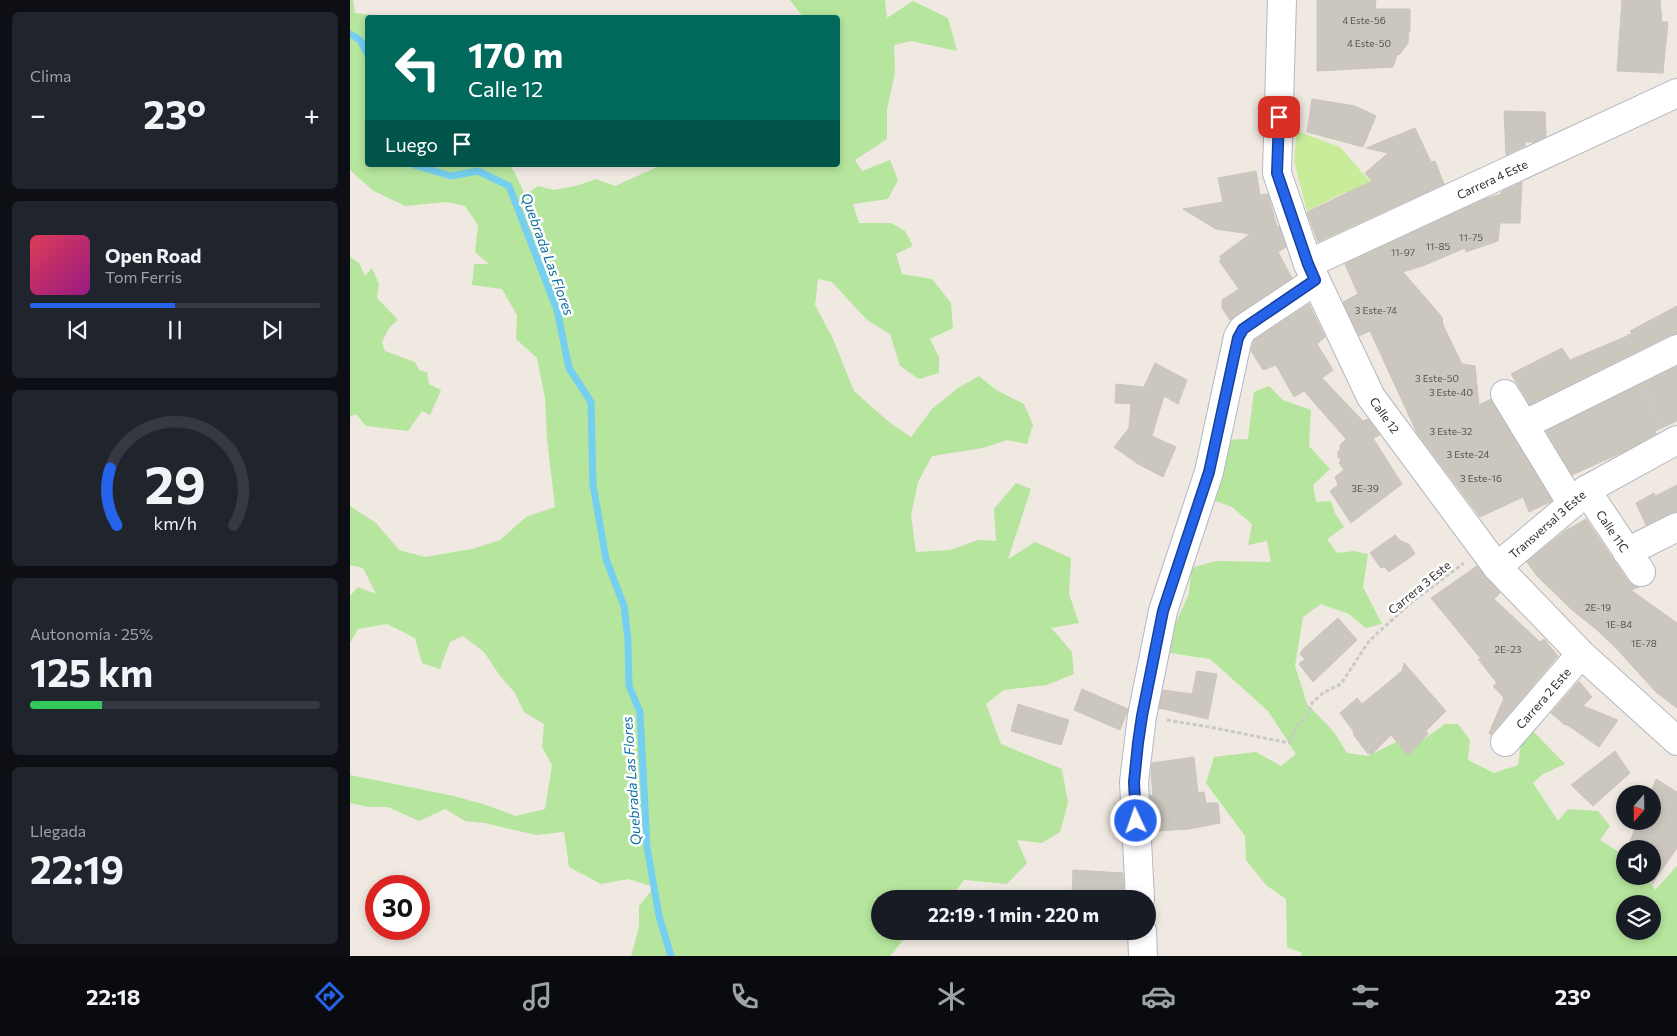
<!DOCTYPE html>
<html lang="es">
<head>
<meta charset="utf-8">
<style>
  body { margin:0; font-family:Commissioner,sans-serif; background:#20242c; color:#f1f3f6; height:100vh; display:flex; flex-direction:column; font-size:19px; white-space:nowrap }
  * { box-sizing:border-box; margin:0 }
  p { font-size:16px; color:#9ea1a6 }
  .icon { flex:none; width:28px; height:28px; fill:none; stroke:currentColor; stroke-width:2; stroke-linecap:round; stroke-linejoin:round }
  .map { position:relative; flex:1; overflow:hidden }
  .details { display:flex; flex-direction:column; gap:12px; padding:12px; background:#0d0f14; width:350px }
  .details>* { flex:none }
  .guide { position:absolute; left:15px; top:15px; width:475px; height:152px; border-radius:5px; box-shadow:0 2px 8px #0003; background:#00695c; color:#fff; overflow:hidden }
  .needle { width:32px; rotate:200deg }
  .buttons { position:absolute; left:1266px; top:785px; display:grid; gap:10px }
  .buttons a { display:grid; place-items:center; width:45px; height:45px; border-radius:50%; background:#171b24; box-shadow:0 2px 8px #0003; font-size:25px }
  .speed { position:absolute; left:15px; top:875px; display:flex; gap:10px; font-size:25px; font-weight:700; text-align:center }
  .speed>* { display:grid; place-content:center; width:65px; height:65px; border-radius:50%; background:#171b24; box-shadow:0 2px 8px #0003; line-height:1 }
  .speed .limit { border:8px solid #d22; background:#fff; color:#111 }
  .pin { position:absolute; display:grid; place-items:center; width:42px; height:42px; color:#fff; margin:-21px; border-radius:10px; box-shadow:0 2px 8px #0006 }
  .me { position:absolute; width:55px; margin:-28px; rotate:357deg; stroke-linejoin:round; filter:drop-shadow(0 0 4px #0008) }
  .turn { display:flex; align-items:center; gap:18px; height:105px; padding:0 20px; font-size:22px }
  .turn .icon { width:65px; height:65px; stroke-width:2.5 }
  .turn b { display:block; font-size:35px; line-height:42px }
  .then { display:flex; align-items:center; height:48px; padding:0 20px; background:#0003; gap:10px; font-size:19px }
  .big { font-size:38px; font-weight:700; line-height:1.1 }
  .details .card { flex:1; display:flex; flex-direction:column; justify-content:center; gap:8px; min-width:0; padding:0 18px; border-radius:8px; background:#20242c }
  .details .dial { align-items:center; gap:0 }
  .dial svg { height:130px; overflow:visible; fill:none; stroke:#363941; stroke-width:7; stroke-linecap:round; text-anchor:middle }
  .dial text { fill:#f1f3f6; stroke:none }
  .song { display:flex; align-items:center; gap:15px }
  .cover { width:60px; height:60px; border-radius:8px; background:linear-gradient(135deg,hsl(350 70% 55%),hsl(310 70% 35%)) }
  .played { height:5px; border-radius:2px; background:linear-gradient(90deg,#2563eb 50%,#363941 50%) }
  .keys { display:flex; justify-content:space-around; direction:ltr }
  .heat { display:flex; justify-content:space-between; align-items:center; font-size:28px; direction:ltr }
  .charge { height:8px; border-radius:4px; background:linear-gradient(90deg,#34c759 25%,#363941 0) }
  .trip { position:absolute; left:521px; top:890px; width:285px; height:50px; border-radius:25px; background:#171b24; box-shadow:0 2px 8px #0003; font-weight:700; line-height:50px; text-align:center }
  .dock { display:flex; height:80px; justify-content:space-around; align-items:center; background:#090b0e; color:#9ea1a6 }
  .dock .icon { width:35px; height:35px }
  .dock .active { color:#2563eb }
  .dock b { font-size:22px; color:#f1f3f6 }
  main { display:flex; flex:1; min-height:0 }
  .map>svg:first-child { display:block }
  .green { fill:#b6e59e; fill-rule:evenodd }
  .pitch { fill:#c9ec9a }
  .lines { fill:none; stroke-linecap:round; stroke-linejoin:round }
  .stream { stroke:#75cff0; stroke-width:7 }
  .building { fill:#cbc7bf; stroke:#cbc5ba }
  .minor-casing { stroke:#b4b7c1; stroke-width:30 }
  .path { stroke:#c9c9c9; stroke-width:3; stroke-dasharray:4 2.5; stroke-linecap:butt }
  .minor { stroke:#fff; stroke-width:28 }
  .route-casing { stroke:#184099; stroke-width:12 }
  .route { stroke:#2563eb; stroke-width:9 }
  .labels { text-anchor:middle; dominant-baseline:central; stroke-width:5; stroke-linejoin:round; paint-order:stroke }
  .number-label { font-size:10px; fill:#555452 }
  .street-label { font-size:12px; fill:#2e2e2e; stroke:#fff }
  .water-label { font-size:14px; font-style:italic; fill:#0d6fa3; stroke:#fff }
</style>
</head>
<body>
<main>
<section class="details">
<div class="card"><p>Clima</p>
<div class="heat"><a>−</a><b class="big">23°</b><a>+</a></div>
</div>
<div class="card">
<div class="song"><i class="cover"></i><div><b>Open Road</b><p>Tom Ferris</p></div></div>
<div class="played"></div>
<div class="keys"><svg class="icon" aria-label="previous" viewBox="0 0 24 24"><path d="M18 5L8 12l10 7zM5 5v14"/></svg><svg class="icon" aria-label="pause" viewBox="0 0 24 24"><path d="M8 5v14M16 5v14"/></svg><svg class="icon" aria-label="next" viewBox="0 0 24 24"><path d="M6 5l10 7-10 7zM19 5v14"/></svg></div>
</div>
<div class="card dial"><svg viewBox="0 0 100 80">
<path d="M14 69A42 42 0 1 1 86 69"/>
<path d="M14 69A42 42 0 0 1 10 34" stroke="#2563eb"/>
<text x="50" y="56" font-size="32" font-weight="700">29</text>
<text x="50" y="72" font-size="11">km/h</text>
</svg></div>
<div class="card"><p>Autonomía · 25%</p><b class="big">125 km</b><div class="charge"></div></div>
<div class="card"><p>Llegada</p><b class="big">22:19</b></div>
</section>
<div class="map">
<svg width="1327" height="956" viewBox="0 0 1327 956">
  <rect width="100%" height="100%" fill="#efe9e1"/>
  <g class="green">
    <polygon points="0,0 3,0 5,13 38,17 18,18 18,165 159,165 165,173 175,195 188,186 204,190 226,186 246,179 265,186 312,165 488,165 488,18 453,17 440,0 535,0 537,18 563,1 598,18 607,51 561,41 544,45 545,73 537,109 537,139 505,160 512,171 540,160 548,180 538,199 503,204 509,223 541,223 555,231 563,246 546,254 552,274 582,279 601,303 603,328 580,339 589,357 589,373 569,379 550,366 540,334 517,320 482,282 468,279 465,305 483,339 504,391 540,423 561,437 582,409 608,388 629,376 646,390 674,404 683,425 677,444 657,440 633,448 582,456 568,482 561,515 566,552 600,550 628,540 646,541 644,509 666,483 681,489 658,559 685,542 721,558 719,594 729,623 701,628 722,652 724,674 697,685 654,690 636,704 651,744 712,769 718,803 710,832 692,843 667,840 677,863 657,884 614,880 599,899 530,899 530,931 561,931 540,956 281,956 289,927 289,906 304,887 278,879 251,884 219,867 214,832 186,835 135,823 115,821 95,809 69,821 38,807 18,807 0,803 0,775 104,796 136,805 166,816 195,809 202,765 192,747 194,724 174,712 165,693 150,676 134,652 113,636 100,642 90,669 72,663 65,638 37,624 8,629 0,643 0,596 8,587 26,594 13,568 0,565 0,506 26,523 49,550 75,557 122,549 150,540 176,517 205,507 197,439 195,398 187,358 166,339 167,315 152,289 122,285 124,264 139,264 125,252 128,225 115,206 96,202 55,206 22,190 0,170"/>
    <polygon points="0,257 9,263 15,276 22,268 29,284 27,298 48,320 39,328 32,342 35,351 65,362 69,370 77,372 79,384 91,390 80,415 72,411 58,431 16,426 6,414 0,417"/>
    <path d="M919,386L933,400L961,410L959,446L980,469L963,485L966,502L981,501L985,513L994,527L977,539L987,553L1004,551L1018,554L1013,587L1032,624L1016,628L999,614L971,604L953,617L945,666L957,704L984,732L997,753L1018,756L1046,742H1070L1095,724H1108L1120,740L1118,760L1144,773L1168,765L1171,743L1181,729L1215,764L1193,774L1183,783L1208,821L1218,809L1248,811L1260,826L1250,840L1275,856V876H1297L1305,890L1327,866V956H951L952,953L937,947L936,899L916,885L896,860L895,836L856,783L864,757L906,752L931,766L946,754L918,711L860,659L820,653L822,631L839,594L841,568L866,561L921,562L917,541L898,545L902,524L882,507L855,497L872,440L898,439L904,392ZM1275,904H1302V931H1275Z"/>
  </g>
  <polygon class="pitch" points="947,131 990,147 1030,193 1005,206 996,192 957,211 944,161"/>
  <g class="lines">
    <g class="stream">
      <polyline points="0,34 10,40 18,55"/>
      <polyline points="64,165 101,176 128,171 159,186 207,310 219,368 241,402 243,485 256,559 274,606 278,640 279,686 290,712 297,847 309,916 321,956"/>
    </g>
  </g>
  <g class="building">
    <polygon points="967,0 1026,0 1025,9 1060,9 1060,31 1059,31 1058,43 1050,54 1047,55 1043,67 967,71"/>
    <polygon points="1272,0 1310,0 1312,22 1318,22 1313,73 1267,71"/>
    <polygon points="962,99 1005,106 1026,116 1013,147 957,132"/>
    <polygon points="1154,111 1195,112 1196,137 1184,142 1175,142 1175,146 1156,155"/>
    <polygon points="1065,128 1081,162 1085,161 1094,184 968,242 957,212 1022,181 1015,173 1038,153 1016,148"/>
    <polygon points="906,171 910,195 918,194 927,227 929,226 936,247 928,252 942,278 880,320 872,308 872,300 889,289 869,261 871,259 870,256 900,234 866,229 833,209 873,202 868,178"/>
    <polygon points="1172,182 1170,223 1150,223 1148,241 1116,252 1115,248 1075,265 1053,272 1092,317 1093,325 1112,364 1125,366 1129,405 1141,399 1202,501 1179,512 1173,497 1130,517 1067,433 1020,331 1009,336 993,302 1008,294 995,264 1135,199 1151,194 1151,192"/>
    <polygon points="959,304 975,337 967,344 983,370 972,378 1013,421 1018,419 1020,422 1030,435 1023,438 1052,484 1001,523 980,491 988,485 985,477 994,470 989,463 991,460 987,456 989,455 987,453 990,450 990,445 996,439 954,391 944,397 926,365 913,370 901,351 904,340"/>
    <polygon points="1327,306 1327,334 1320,335 1180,405 1161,374 1212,348 1220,360 1282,334 1280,331"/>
    <polygon points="805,363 837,380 828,404 814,396 802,436 826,447 813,477 788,464 764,447 779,428 781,404 765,403 766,384 794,387"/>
    <polygon points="1327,366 1327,421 1305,431 1306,434 1273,452 1222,475 1196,431"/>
    <polygon points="1327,485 1327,512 1320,513 1296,525 1286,503 1304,493 1305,496"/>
    <polygon points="1236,519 1278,581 1284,586 1289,587 1281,590 1327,623 1327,708 1307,693 1265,647 1246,629 1222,610 1186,575 1177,562 1215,531"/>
    <polygon points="1045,535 1051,541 1059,544 1065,554 1039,572 1034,567 1031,568 1020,553"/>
    <polygon points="1127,566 1150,593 1144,599 1190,642 1194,639 1208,656 1141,735 1139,733 1154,698 1143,686 1147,683 1128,659 1132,660 1081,598"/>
    <polygon points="988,618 1007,640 963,682 949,664 955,659 950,654 953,649"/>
    <polygon points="1054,663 1096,711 1076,731 1078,734 1058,755 1041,735 1021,755 1019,752 1018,754 1003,734 1004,732 990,713 1007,698 1012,704 1052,671"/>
    <polygon points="847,671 867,674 858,719 809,708 813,690 842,694"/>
    <polygon points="1229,681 1242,697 1233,706 1268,720 1249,747 1216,724 1215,725 1201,713"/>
    <polygon points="732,689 778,709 770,730 724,710"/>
    <polygon points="668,704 719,720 711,745 661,731"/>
    <polygon points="1265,751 1280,773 1243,806 1221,785"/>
    <polygon points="844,757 848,793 854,792 856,803 868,803 870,823 839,829 808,831 808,823 802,823 800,796 803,795 801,774 802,763"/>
    <polygon points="1306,779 1327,792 1327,848 1302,884 1302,849 1277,849 1288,821 1302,821 1302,794 1300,794"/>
    <polygon points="723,870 773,873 774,899 722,897"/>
  </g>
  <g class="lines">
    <g class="minor-casing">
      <g id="minor">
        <polyline points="932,0 927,173 958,264 1021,397 1147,567 1231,654 1327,741"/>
        <polyline points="958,264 1327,93"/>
        <polyline points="1155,394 1222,504"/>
        <polyline points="1174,425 1327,349"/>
        <polyline points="1236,490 1291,572"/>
        <polyline points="1277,552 1327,527"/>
        <polyline points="1147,567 1222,504 1236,490 1327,440"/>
        <polyline points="1155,742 1231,654"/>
        <polyline points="790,899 784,782 792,716 813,611 859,472 888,337 893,329 965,281"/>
        <polyline points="792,931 793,956"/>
      </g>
    </g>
    <g class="path">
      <polyline points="1278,334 1282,343"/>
      <polyline points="1296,390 1308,422"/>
      <polyline points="817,720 865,728 939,743 946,728 958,714 962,703 973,693 991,684 1019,641 1062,602 1114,563"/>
    </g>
    <use href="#minor" class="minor"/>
  </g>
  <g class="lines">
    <g class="route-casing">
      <polyline id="route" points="786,821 784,782 788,743 792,716 813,611 859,472 888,338 893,329 965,280 958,264 927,173 929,117"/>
    </g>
    <use href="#route" class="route"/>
  </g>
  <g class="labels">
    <g class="number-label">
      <text x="1014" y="20">4 Este-56</text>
      <text x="1019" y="43">4 Este-50</text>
      <text x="1121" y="237">11-75</text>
      <text x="1088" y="246">11-85</text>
      <text x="1053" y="252">11-97</text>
      <text x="1026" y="310">3 Este-74</text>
      <text x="1087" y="378">3 Este-50</text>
      <text x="1101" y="392">3 Este-40</text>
      <text x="1101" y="431">3 Este-32</text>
      <text x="1118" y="454">3 Este-24</text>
      <text x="1131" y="478">3 Este-16</text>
      <text x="1015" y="488">3E-39</text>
      <text x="1248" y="607">2E-19</text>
      <text x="1269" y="624">1E-84</text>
      <text x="1294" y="643">1E-78</text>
      <text x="1158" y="649">2E-23</text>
    </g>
    <g class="street-label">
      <text transform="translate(1142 179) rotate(-25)">Carrera 4 Este</text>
      <text transform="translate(1035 415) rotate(54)">Calle 12</text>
      <text transform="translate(1197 524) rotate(-41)">Transversal 3 Este</text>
      <text transform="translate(1263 531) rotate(56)">Calle 11C</text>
      <text transform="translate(1069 587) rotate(-39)">Carrera 3 Este</text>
      <text transform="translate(1193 698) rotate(-49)">Carrera 2 Este</text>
    </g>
    <g class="water-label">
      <text transform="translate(198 254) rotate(70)">Quebrada Las Flores</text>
      <text transform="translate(281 781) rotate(-94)">Quebrada Las Flores</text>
    </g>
  </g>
</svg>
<div class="buttons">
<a><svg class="needle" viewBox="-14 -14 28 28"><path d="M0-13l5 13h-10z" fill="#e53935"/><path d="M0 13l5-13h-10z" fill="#9ea1a6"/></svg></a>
<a><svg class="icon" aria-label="sound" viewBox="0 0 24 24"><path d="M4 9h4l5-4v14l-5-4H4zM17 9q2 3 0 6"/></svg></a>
<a><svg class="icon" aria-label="layers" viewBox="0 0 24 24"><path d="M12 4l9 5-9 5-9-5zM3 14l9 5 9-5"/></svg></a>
</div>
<div class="speed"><div class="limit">30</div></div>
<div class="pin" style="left:929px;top:117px;background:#d93025"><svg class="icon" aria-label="arrive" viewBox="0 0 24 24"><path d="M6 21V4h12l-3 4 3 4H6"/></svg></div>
<svg class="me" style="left:786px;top:821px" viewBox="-20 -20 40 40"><circle r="17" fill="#2563eb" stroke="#fff" stroke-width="3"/><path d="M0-11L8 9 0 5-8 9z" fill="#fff"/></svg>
<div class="trip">22:19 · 1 min · 220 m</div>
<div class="guide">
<div class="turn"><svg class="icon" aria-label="left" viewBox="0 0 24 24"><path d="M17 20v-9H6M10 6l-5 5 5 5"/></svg><div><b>170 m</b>Calle 12</div></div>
<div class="then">Luego<svg class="icon" aria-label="arrive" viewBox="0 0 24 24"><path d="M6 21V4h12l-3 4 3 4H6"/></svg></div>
</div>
</div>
</main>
<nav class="dock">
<b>22:18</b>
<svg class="icon active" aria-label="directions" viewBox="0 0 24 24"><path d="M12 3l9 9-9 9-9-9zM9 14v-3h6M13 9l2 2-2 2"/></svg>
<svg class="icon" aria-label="music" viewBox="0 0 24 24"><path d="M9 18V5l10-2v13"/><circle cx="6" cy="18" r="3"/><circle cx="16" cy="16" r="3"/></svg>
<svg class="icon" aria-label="phone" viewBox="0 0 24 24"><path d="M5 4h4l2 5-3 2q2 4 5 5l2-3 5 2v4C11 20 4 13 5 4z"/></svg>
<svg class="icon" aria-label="climate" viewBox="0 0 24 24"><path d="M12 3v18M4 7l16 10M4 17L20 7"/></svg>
<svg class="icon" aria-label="car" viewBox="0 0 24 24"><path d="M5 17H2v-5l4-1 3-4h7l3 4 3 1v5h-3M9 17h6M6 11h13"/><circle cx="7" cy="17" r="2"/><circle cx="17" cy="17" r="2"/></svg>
<svg class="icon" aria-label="filters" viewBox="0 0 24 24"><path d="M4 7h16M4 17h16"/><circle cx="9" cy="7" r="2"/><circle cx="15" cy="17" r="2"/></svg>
<b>23°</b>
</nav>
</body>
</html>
